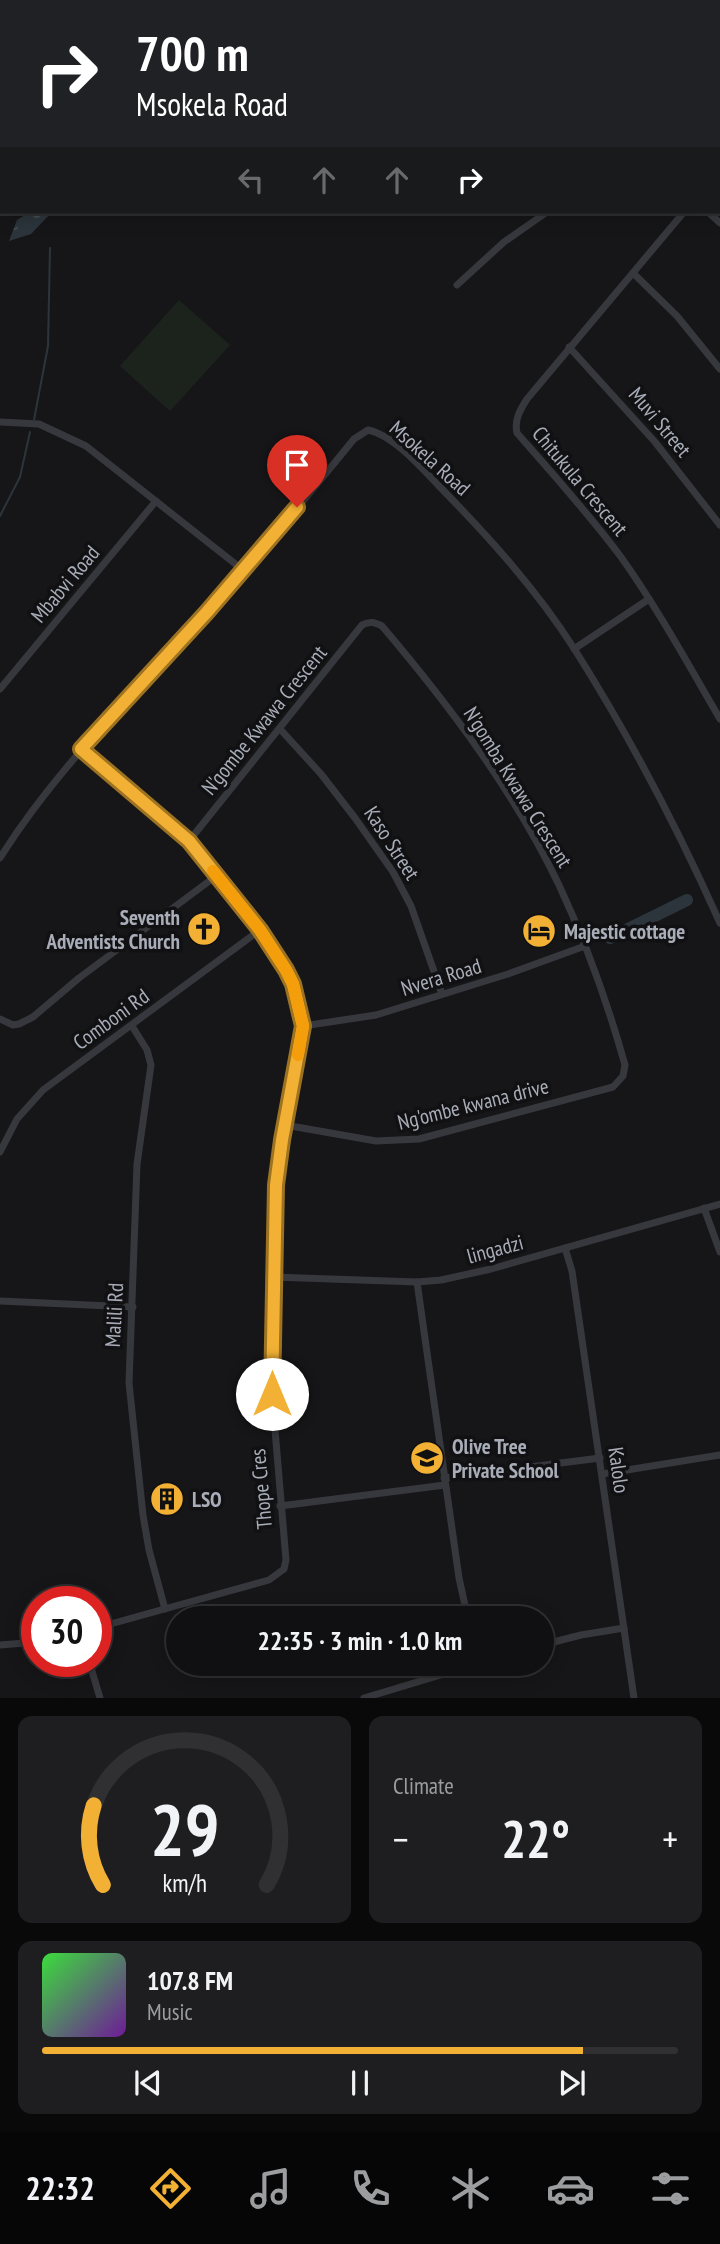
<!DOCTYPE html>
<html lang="en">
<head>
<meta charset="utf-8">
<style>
  body { margin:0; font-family:"PT Sans Narrow",sans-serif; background:#1e1e20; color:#f1f3f6; height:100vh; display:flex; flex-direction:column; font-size:26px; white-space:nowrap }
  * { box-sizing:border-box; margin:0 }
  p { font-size:23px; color:#9c9d9f }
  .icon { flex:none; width:38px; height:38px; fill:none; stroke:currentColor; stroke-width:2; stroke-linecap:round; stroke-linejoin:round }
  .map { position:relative; height:1698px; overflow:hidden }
  .sheet { display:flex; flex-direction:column; gap:18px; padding:18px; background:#09090a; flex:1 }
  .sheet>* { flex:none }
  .top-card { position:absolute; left:0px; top:0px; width:721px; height:214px; box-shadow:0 4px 18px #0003,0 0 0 2px #303032; background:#202124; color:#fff; overflow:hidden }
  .speed { position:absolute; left:21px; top:1586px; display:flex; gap:14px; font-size:35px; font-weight:700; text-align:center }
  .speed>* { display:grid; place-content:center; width:91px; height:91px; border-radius:50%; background:#101012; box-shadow:0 4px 18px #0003,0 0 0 2px #303032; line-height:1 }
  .speed .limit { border:10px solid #d22; background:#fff; color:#111 }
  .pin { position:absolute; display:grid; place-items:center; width:60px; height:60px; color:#fff; margin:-72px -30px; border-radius:50% 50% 50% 0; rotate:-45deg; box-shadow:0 0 7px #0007 }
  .pin .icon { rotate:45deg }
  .me { position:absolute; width:77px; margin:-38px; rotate:0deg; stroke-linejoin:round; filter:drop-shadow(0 0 5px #0008) }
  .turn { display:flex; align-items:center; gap:24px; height:147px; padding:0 21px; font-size:32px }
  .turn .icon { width:91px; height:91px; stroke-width:2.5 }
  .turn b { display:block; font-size:49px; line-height:60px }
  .lanes { display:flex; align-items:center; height:66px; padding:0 21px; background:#0003; justify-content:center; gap:35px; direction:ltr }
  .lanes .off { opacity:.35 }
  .big { font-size:52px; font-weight:600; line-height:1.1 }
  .sheet .tile { flex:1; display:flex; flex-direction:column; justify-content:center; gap:10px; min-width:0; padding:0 24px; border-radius:14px; background:#1e1e20 }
  .sheet .dial { align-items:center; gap:0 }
  .dial svg { height:182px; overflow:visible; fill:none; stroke:#303032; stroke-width:7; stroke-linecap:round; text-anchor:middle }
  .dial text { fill:#f1f3f6; stroke:none }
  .song { display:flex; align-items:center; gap:21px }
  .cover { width:84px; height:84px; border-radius:10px; background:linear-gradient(135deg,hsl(120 70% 55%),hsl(280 70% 35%)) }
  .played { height:7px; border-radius:4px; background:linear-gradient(90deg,#f2b134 85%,#303032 85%) }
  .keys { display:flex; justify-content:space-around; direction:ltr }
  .heat { display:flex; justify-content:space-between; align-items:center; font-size:38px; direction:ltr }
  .sheet .tiles { flex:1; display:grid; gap:18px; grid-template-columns:1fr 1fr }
  .tile:last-child { grid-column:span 2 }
  .trip { position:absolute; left:166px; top:1606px; width:388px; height:70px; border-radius:35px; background:#101012; box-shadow:0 4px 18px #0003,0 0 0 2px #303032; font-weight:600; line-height:70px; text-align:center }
  .dock { display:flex; height:112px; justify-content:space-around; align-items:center; background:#060607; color:#9c9d9f }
  .dock .icon { width:49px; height:49px }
  .dock .selected { color:#f2b134 }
  .dock b { font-size:32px; color:#f1f3f6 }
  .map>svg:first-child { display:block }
  .green { fill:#1c231d }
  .water { fill:url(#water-ripples) }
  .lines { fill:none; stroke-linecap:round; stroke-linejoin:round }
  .stream { stroke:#2c353c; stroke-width:2 }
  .river { stroke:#2c353c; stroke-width:12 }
  .minor { stroke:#37383d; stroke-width:7 }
  .route-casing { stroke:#9d7322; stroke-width:18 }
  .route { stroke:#f2b134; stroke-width:12 }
  .slow { stroke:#f59e0b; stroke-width:12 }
  .labels { text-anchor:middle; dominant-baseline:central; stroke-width:7; stroke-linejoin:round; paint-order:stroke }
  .street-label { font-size:21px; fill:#a8adb8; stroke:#111113 }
  .poi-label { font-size:21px; font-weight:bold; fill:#a8adb8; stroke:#111113; text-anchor:start }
</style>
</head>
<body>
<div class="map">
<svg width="720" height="1698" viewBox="0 0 720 1698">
  <defs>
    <pattern id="water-ripples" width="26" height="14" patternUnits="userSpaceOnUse" patternTransform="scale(1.75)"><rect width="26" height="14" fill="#2c353c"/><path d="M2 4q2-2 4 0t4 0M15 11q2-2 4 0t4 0" fill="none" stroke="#485056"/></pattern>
  </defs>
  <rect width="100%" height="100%" fill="#161618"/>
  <polygon class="green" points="179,300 230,345 170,411 120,366"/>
  <polygon class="water" points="30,212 52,212 31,234 9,241 17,220"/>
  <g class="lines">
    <g class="stream">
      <polyline points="34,420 48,346 50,248"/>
      <polyline points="0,516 20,477 30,432"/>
    </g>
    <polyline class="river" points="610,938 687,900"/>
    <g class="minor">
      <polyline points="145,2 147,0"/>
      <polyline points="715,2 717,0"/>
      <polyline points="0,16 2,16"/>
      <path d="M684,212L527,399C520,410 514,420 517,433C553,474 589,514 621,557C658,609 688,664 720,719"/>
      <polyline points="708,212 720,223"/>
      <polyline points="633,273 677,316 720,369"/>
      <polyline points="457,285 504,242 547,212"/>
      <polyline points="569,347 655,442 720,525"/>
      <polyline points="0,422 39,424 86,446 243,570"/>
      <polyline points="574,649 649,599"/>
      <polyline points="0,689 156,501"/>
      <polyline points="280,729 321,774 355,818 393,872 411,906 442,994"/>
      <polyline points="81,749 189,841 260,930 287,969 297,1000 303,1026 282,1140 276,1185 273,1277 272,1394 286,1560 284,1569 269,1580 96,1628"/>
      <path d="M189,841L362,625C370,621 374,622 382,626C449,705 514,791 559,885C586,943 608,1004 625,1065L623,1076L613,1087L419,1139L376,1141L285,1125"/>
      <path d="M0,858C57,767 135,693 206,614C257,557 306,498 354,439L368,430C393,435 421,467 439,486C488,536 537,590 575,650C630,737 678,829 720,923"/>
      <polyline points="0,1019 13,1025 19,1024 33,1017 79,978 216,876"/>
      <polyline points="132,1026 147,1050 151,1065 137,1164 129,1383 143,1515 149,1550 165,1609"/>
      <polyline points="303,1026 376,1015 508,974 585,946"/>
      <polyline points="0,1152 17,1119 43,1090 260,930"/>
      <polyline points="704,1208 720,1252"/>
      <polyline points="565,1248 572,1271 634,1698"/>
      <polyline points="273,1277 417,1282 441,1280 491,1269 720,1204"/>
      <polyline points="417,1282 459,1578 468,1619"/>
      <polyline points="0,1301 133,1307"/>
      <polyline points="602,1474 720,1455"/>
      <polyline points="444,1478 600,1458"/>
      <polyline points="280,1506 445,1485"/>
      <polyline points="0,1645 37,1642"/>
      <polyline points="542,1645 581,1635 624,1628"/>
      <polyline points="89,1661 100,1698"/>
      <polyline points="364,1698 477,1664"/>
    </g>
  </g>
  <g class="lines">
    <g class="route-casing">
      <polyline id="route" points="272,1394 276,1185 282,1140 303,1026 293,984 286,970 260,930 189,841 81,749 207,612 297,507"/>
    </g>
    <use href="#route" class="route"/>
    <polyline class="slow" points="213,871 260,930 286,970 293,984 303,1026 298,1055"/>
  </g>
  <defs>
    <g id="church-disc" transform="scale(1.75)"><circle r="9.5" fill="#f2b134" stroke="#111113"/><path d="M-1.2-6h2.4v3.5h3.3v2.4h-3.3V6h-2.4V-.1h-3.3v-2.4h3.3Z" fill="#111"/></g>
    <g id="hotel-disc" transform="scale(1.75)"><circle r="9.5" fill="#f2b134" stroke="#111113"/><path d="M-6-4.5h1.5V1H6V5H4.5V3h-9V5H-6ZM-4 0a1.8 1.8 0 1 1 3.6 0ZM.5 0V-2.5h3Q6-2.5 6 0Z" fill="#111"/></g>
    <g id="school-disc" transform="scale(1.75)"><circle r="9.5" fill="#f2b134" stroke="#111113"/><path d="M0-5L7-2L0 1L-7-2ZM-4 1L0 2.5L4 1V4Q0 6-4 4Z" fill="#111"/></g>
    <g id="building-disc" transform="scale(1.75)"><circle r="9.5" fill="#f2b134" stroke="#111113"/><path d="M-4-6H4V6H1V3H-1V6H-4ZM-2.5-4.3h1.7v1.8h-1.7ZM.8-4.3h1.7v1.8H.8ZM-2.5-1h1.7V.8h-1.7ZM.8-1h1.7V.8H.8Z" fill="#111"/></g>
  </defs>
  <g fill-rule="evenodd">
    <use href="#church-disc" x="204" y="929"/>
    <use href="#hotel-disc" x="539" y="931"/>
    <use href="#school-disc" x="427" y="1458"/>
    <use href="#building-disc" x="167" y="1499"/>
  </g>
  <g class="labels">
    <g class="street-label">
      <text transform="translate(660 422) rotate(50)">Muvi Street</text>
      <text transform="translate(430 458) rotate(42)">Msokela Road</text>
      <text transform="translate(580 481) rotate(50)">Chitukula Crescent</text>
      <text transform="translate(65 584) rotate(-50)">Mbabvi Road</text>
      <text transform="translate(264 720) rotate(-51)">N'gombe Kwawa Crescent</text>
      <text transform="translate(518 787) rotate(58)">N'gomba Kwawa Crescent</text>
      <text transform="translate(392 843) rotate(57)">Kaso Street</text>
      <text transform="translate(441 977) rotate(-17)">Nvera Road</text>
      <text transform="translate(111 1019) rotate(-36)">Comboni Rd</text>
      <text transform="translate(473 1104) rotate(-14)">Ng'ombe kwana drive</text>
      <text transform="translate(495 1249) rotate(-15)">lingadzi</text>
      <text transform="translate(114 1315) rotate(-87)">Malili Rd</text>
      <text transform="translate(619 1470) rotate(82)">Kalolo</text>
      <text transform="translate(261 1489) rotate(-95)">Thope Cres</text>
    </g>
    <g class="poi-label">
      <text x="180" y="917" text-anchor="end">Seventh<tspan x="180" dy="24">Adventists Church</tspan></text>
      <text x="564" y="931">Majestic cottage</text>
      <text x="452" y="1446">Olive Tree<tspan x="452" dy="24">Private School</tspan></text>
      <text x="192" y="1499">LSO</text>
    </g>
  </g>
</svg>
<div class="speed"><div class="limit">30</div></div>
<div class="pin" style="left:297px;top:507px;background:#d93025"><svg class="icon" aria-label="arrive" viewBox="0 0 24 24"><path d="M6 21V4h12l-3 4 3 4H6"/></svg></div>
<svg class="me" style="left:272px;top:1394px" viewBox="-20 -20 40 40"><circle r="19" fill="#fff"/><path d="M0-13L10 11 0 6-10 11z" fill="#f2b134"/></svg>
<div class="trip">22:35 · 3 min · 1.0 km</div>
<div class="top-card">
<div class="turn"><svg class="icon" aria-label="right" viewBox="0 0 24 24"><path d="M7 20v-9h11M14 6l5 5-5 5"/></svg><div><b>700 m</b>Msokela Road</div></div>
<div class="lanes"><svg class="icon off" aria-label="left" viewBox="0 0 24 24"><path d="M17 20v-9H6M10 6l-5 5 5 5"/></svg><svg class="icon off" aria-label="ahead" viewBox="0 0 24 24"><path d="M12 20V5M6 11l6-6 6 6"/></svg><svg class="icon off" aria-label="ahead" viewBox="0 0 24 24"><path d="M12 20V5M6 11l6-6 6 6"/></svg><svg class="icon" aria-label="right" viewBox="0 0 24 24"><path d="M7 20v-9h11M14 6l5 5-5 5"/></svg></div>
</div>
</div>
<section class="sheet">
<div class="tiles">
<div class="tile dial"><svg viewBox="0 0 100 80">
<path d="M14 69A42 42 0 1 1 86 69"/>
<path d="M14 69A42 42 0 0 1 10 34" stroke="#f2b134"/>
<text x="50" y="56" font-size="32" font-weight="700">29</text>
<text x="50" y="72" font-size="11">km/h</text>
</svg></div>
<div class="tile"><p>Climate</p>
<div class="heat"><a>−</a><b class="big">22°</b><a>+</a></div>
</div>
<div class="tile">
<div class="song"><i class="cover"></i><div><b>107.8 FM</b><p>Music</p></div></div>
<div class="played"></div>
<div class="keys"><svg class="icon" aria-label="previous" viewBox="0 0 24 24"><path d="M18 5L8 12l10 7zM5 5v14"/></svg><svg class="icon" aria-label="pause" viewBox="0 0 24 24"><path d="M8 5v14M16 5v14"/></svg><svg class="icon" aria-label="next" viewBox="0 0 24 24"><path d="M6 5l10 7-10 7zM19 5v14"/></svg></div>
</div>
</div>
</section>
<nav class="dock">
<b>22:32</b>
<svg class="icon selected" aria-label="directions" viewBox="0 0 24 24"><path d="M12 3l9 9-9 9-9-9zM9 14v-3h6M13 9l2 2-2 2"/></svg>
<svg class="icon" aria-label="music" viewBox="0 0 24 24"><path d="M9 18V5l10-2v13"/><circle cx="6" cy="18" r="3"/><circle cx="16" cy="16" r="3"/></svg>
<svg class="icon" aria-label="phone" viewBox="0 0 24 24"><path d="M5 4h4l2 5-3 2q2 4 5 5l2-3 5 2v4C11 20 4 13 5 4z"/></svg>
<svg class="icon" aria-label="climate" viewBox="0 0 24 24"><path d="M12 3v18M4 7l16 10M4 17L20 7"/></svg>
<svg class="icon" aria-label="car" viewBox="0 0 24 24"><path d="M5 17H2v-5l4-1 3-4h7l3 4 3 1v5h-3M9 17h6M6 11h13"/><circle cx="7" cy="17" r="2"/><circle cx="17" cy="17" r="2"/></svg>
<svg class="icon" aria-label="filters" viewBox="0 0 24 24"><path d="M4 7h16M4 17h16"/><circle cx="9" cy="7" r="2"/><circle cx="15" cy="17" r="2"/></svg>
</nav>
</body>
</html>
